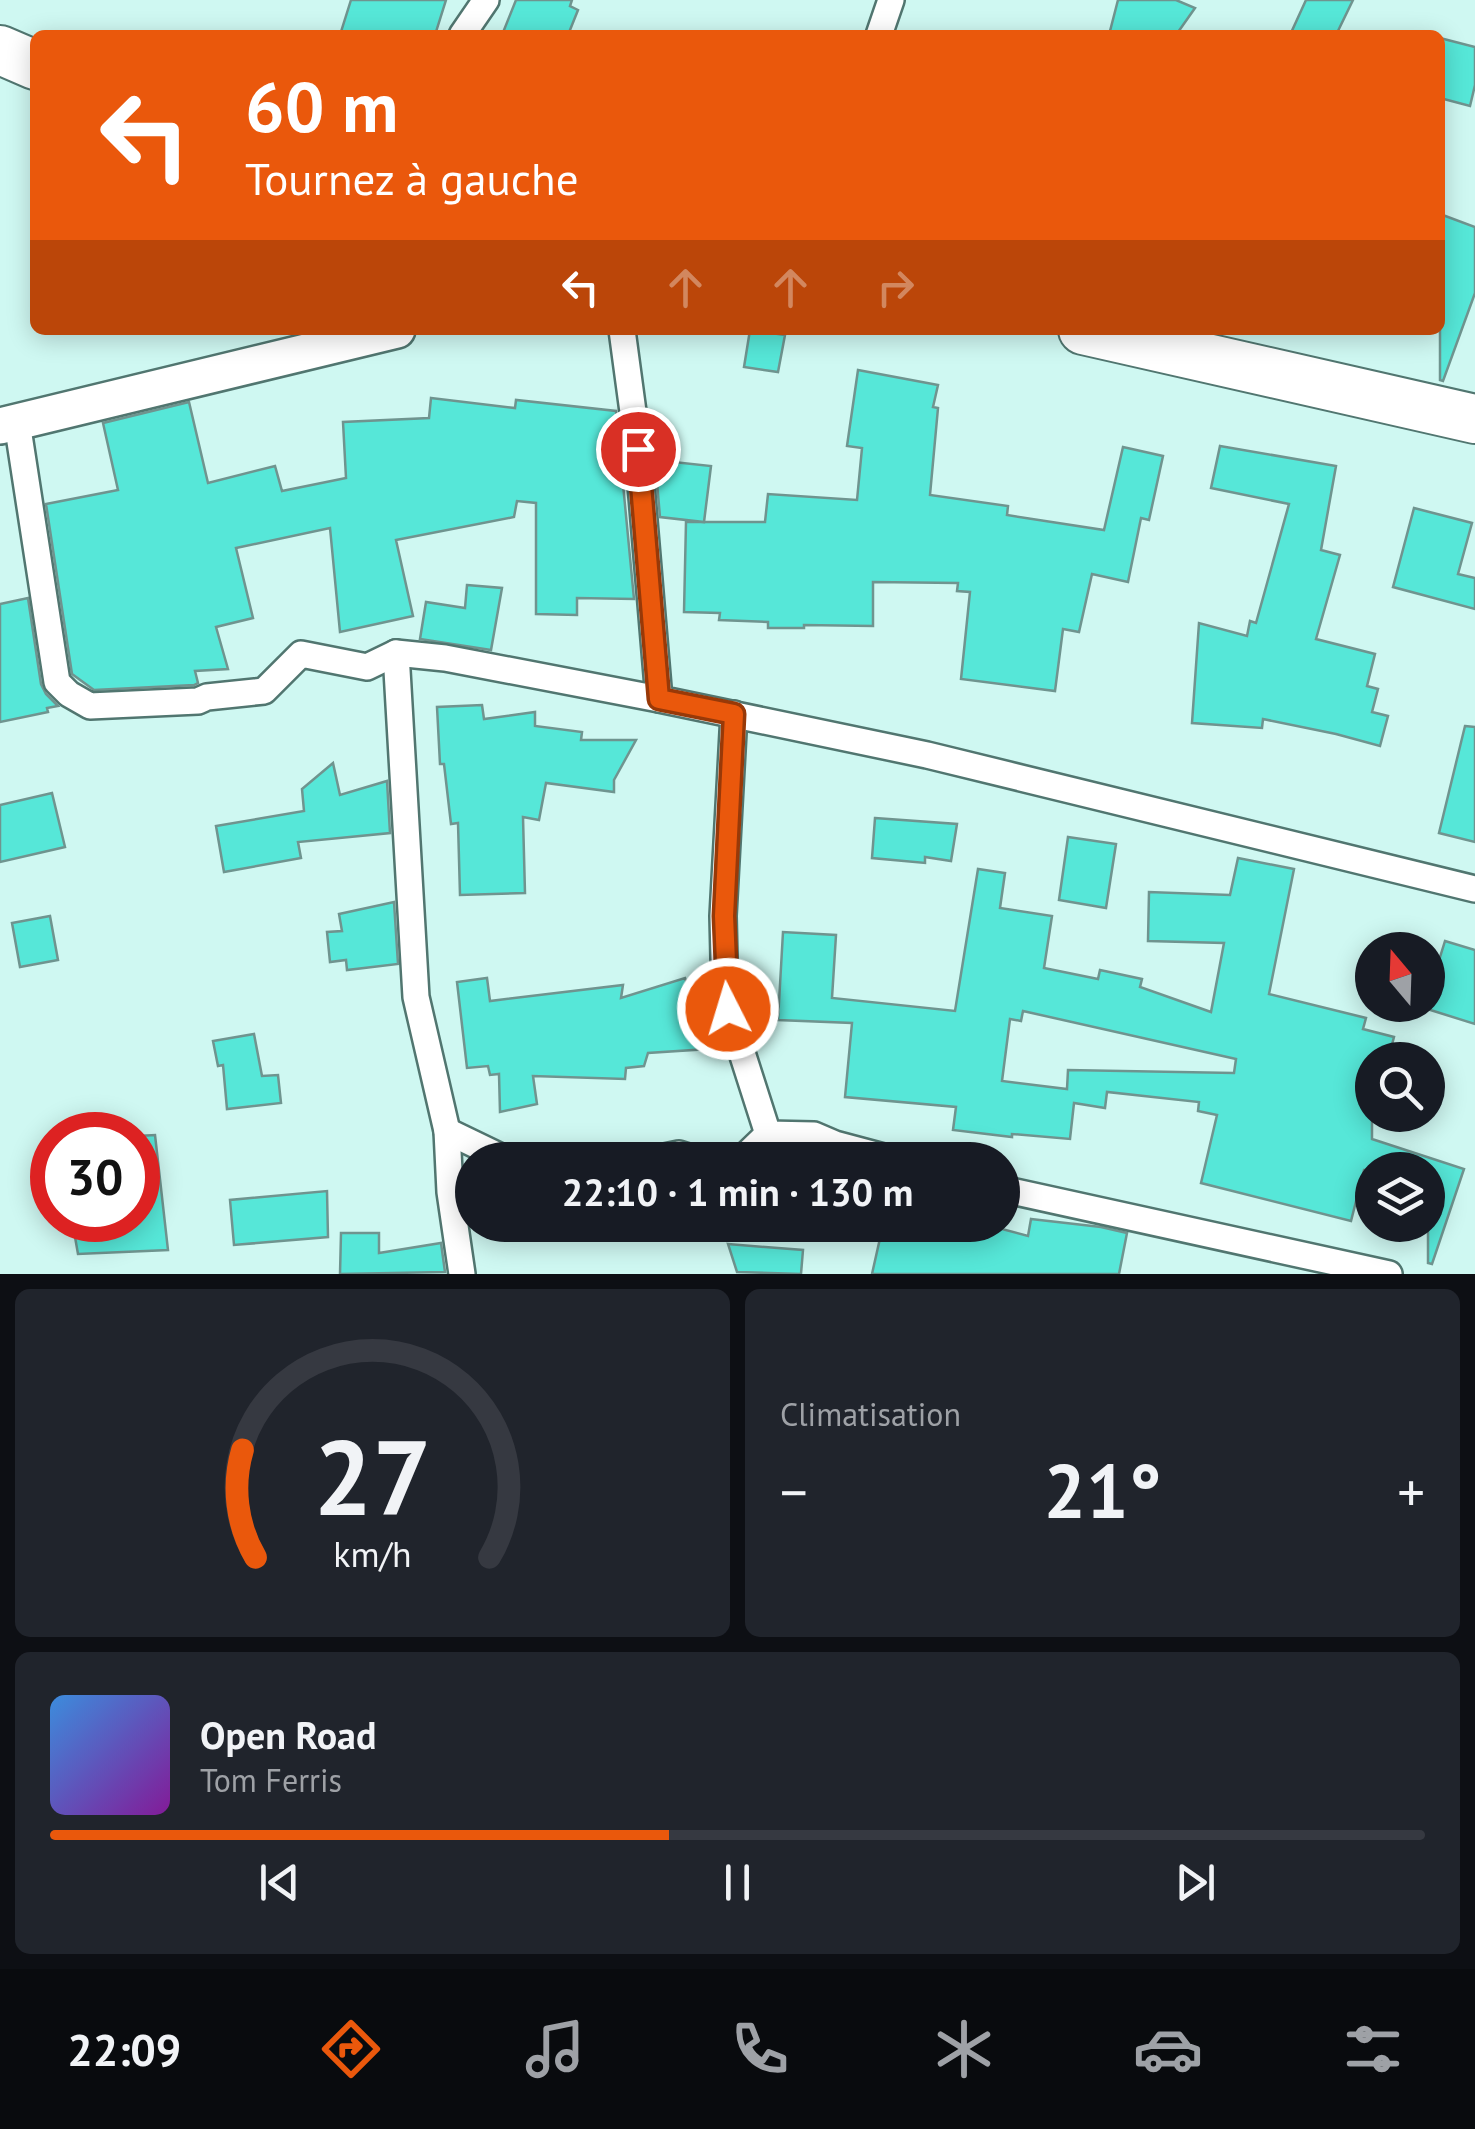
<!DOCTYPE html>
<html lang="fr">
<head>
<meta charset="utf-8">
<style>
  body { margin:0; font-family:"PT Sans",sans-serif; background:#20242c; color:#f1f3f6; height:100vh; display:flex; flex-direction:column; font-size:38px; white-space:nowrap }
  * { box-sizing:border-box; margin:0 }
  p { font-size:32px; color:#9ea1a6 }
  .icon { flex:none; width:55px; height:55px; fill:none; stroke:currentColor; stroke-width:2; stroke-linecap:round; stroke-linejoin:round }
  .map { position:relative; height:1274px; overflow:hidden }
  .side { display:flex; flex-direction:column; gap:15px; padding:15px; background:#0d0f14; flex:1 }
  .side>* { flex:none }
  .guide { position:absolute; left:30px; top:30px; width:1415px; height:305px; border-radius:15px; box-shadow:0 5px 25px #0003; background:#ea580c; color:#fff; overflow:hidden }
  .needle { width:65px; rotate:341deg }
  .controls { position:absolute; left:1355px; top:932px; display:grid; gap:20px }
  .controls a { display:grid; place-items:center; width:90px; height:90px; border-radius:50%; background:#171b24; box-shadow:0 5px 25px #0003; font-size:50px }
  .speed { position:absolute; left:30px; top:1112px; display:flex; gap:20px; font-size:50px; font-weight:700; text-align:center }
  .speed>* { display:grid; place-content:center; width:130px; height:130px; border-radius:50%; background:#171b24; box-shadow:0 5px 25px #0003; line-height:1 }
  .speed .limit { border:15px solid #d22; background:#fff; color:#111 }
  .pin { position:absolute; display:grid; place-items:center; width:85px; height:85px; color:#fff; margin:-42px; border:5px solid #fff; border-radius:50%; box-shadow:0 2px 10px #0007 }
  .me { position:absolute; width:110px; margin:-55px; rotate:355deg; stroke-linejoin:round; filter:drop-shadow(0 0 8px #0008) }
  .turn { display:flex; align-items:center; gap:35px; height:210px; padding:0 50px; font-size:45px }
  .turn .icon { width:130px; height:130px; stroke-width:2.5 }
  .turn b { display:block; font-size:70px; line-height:85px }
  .lanes { display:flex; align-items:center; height:95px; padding:0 50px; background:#0003; justify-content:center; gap:50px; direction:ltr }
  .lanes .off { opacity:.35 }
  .big { font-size:75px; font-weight:600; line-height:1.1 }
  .side .tile { flex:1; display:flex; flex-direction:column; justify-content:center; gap:15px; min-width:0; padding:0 35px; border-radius:15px; background:#20242c }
  .side .dial { align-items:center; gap:0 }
  .dial svg { height:260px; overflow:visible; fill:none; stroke:#363941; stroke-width:7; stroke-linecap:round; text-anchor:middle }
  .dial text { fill:#f1f3f6; stroke:none }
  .song { display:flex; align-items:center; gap:30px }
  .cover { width:120px; height:120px; border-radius:15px; background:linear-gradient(135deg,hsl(210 70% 55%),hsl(290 70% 35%)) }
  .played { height:10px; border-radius:5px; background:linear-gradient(90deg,#ea580c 45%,#363941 45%) }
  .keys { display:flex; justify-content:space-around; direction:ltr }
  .heat { display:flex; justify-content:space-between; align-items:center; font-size:55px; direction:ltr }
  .side .tiles { flex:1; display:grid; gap:15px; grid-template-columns:1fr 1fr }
  .tile:last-child { grid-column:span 2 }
  .trip { position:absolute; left:455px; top:1142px; width:565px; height:100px; border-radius:50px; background:#171b24; box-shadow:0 5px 25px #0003; font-weight:600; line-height:100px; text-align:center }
  .menu { display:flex; height:160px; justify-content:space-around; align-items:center; background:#090b0e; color:#9ea1a6 }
  .menu .icon { width:70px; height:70px }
  .menu .current { color:#ea580c }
  .menu b { font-size:45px; color:#f1f3f6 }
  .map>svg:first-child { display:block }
  .building { fill:#56e7d8; stroke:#6f948f; stroke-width:2.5; fill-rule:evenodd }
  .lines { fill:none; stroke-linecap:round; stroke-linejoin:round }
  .street-casing { stroke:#517670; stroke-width:30 }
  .secondary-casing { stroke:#517670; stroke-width:40 }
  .highway-casing { stroke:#517670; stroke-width:52 }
  .street { stroke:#fff; stroke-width:25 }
  .secondary { stroke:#fff; stroke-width:35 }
  .highway { stroke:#fff; stroke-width:48 }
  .route-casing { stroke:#983908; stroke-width:25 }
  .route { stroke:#ea580c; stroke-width:18 }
</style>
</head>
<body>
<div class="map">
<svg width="1475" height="1274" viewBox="0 0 1475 1274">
  <rect width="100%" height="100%" fill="#cff8f2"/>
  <g class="building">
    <polygon points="351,0 446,0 435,35 340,35"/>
    <polygon points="516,0 572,0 570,6 578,10 568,35 502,35"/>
    <polygon points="1118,0 1176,0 1195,8 1176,35 1109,35"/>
    <polygon points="1306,0 1353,0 1336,35 1290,35"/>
    <polygon points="1440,38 1475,47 1475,85 1470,106 1440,98"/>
    <polygon points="1440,214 1475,227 1475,293 1443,381 1440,380"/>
    <polygon points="750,330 785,335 778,372 744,367"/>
    <polygon points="858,370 938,385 933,407 938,408 930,495 1008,506 1007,515 1104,530 1123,447 1163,456 1149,520 1141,518 1128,582 1092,574 1079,632 1063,629 1055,691 961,679 970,592 957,591 958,583 873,582 873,626 804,625 804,628 768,628 768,622 719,620 720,613 684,612 686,522 765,522 768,494 857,500 862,448 847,446"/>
    <polygon points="431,398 515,408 516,400 616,411 634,599 577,598 577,615 536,614 536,503 517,501 514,517 396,540 413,616 340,632 330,528 236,548 253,618 216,627 228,669 195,671 198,683 194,685 94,690 72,674 46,504 118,490 103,423 189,402 208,483 275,466 282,491 346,478 343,422 429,418"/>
    <polygon points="1220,446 1336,466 1321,550 1340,555 1316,639 1375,654 1367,686 1378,689 1372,712 1388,716 1380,746 1336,734 1263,719 1262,728 1192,723 1199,623 1247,636 1250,621 1256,623 1289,504 1211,488"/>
    <polygon points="655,460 711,466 704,522 660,517"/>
    <polygon points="1414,508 1472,523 1458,574 1475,578 1475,609 1393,587"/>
    <polygon points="467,585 502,588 491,650 420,639 426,602 465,608"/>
    <polygon points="28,598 41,684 46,694 58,706 47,708 48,712 0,722 0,604"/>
    <polygon points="482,705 484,719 535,712 535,726 582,732 581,740 636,740 614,780 614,792 546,783 539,820 523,817 525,893 460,895 458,823 451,824 444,764 440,764 437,707"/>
    <polygon points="1465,726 1475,727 1475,842 1439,833"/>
    <polygon points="333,763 340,795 387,781 390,833 298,842 301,858 224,872 216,826 304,811 302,789"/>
    <polygon points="52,793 65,847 0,862 0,805"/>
    <polygon points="875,818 957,824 951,861 925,857 925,863 872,858"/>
    <polygon points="1068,837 1116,844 1106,908 1059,900"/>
    <path d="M1238,858L1294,869L1269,994L1366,1018L1363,1029L1394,1037L1388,1060H1372V1139L1464,1169L1432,1264L1428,1263V1170H1364L1351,1221L1201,1183L1217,1115L1198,1111L1199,1102L1107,1092L1105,1108L1074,1103L1070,1139L1012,1134V1137L953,1130L956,1107L845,1097L852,1023L778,1020L783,932L836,935L832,998L955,1011L978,869L1005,873L1000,908L1052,916L1044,968L1098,979L1100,970L1142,979L1140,987L1211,1012L1224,943L1148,941L1149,892L1230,895ZM1023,1011L1236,1059L1234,1073L1068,1070L1067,1089L1002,1081L1010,1019L1021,1021Z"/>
    <polygon points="394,902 398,964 347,970 346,960 330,962 327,932 342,931 339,914"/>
    <polygon points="50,916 58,960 20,967 12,923"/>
    <polygon points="1445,941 1475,950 1475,1024 1424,1008 1428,1005 1428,996"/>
    <polygon points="487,978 490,1001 623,985 621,998 685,978 688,986 710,981 712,1014 723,1048 648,1053 644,1066 626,1068 625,1079 533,1076 537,1104 500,1112 499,1074 490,1075 488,1066 467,1068 457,982"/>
    <polygon points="254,1034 262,1076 278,1075 281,1103 227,1109 223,1065 218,1066 213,1041"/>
    <polygon points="155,1135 168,1250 78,1254 72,1220 138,1220 138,1136"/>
    <polygon points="327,1191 328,1237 234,1245 230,1200"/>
    <polygon points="1031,1219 1101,1227 1127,1233 1119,1274 872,1274 883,1225 987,1225 1028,1236"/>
    <polygon points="341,1233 379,1233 379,1253 441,1243 445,1272 340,1274"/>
    <polygon points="728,1244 803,1250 801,1274 737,1272"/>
  </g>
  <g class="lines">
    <g class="street-casing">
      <g id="street">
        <polyline points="462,35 486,0"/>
        <polyline points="879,35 891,0"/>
        <polyline points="622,330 638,449 659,699 927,755 1475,889"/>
        <polyline points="17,422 57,682 69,694 90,706 198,701 207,697 264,691 301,654 367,667 396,653 445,658 659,699"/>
        <polyline points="396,653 416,997 447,1131 450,1192 462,1274"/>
        <polyline points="734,714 723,916 724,958 728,1009 768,1134 814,1135 835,1144 895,1160"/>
        <polyline points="447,1131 507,1160"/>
        <polyline points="650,1160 679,1154 698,1160"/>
        <polyline points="741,1160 768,1134"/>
        <polyline points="1002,1189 1389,1274"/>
      </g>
    </g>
    <g class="secondary-casing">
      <polyline id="secondary" points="0,426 397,330"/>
    </g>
    <g class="highway-casing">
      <g id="highway">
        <polyline points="0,50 35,65"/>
        <polyline points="1083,330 1475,419"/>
      </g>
    </g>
    <use href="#street" class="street"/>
    <use href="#secondary" class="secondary"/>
    <use href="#highway" class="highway"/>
  </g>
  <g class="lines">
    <g class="route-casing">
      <polyline id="route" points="638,449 659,699 734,714 724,916 728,1009"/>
    </g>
    <use href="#route" class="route"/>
  </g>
</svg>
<div class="controls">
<a><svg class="needle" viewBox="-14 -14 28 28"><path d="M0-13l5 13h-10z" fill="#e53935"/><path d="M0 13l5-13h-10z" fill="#9ea1a6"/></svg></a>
<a><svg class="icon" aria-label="search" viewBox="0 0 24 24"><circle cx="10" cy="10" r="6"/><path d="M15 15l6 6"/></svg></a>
<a><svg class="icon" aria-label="layers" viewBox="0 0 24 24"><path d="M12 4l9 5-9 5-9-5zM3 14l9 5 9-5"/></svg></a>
</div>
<div class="speed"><div class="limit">30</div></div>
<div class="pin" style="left:638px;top:449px;background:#d93025"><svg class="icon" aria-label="arrive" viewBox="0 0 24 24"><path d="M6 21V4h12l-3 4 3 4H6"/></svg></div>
<svg class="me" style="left:728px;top:1009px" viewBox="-20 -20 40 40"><circle r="17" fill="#ea580c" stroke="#fff" stroke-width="3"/><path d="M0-11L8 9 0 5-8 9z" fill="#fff"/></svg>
<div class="trip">22:10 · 1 min · 130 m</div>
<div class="guide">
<div class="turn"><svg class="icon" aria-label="left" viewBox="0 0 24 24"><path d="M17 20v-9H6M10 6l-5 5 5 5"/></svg><div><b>60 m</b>Tournez à gauche</div></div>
<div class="lanes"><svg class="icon" aria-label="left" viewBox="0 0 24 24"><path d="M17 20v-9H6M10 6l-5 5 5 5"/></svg><svg class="icon off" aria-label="ahead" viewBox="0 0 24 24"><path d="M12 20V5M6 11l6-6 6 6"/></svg><svg class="icon off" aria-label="ahead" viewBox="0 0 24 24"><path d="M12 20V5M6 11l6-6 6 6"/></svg><svg class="icon off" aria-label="right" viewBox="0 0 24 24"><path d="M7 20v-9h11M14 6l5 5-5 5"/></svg></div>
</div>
</div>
<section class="side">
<div class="tiles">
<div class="tile dial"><svg viewBox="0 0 100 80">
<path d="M14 69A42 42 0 1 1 86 69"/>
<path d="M14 69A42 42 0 0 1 10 36" stroke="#ea580c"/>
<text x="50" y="56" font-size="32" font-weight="700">27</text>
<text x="50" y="72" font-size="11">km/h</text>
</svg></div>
<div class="tile"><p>Climatisation</p>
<div class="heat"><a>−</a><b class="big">21°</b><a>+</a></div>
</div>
<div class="tile">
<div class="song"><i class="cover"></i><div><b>Open Road</b><p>Tom Ferris</p></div></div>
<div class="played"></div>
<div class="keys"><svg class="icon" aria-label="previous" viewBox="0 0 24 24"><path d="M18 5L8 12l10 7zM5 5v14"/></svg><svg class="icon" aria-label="pause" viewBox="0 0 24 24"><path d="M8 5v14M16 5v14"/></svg><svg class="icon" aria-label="next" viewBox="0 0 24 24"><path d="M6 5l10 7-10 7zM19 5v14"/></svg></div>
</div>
</div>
</section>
<nav class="menu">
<b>22:09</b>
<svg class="icon current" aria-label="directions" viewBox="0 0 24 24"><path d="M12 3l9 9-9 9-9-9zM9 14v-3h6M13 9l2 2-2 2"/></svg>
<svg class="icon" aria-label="music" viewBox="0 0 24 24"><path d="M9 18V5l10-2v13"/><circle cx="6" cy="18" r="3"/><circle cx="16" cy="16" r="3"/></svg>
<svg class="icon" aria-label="phone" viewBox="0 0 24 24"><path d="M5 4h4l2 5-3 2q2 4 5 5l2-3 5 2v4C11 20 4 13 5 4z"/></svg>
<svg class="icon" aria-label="climate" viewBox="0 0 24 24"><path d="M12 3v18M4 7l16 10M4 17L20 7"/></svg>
<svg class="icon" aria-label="car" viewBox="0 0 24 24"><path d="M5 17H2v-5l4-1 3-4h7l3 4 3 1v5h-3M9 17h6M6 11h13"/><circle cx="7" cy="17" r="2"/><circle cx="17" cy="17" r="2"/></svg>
<svg class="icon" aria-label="filters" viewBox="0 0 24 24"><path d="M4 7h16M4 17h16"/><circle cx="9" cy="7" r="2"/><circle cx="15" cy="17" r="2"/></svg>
</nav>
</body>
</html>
